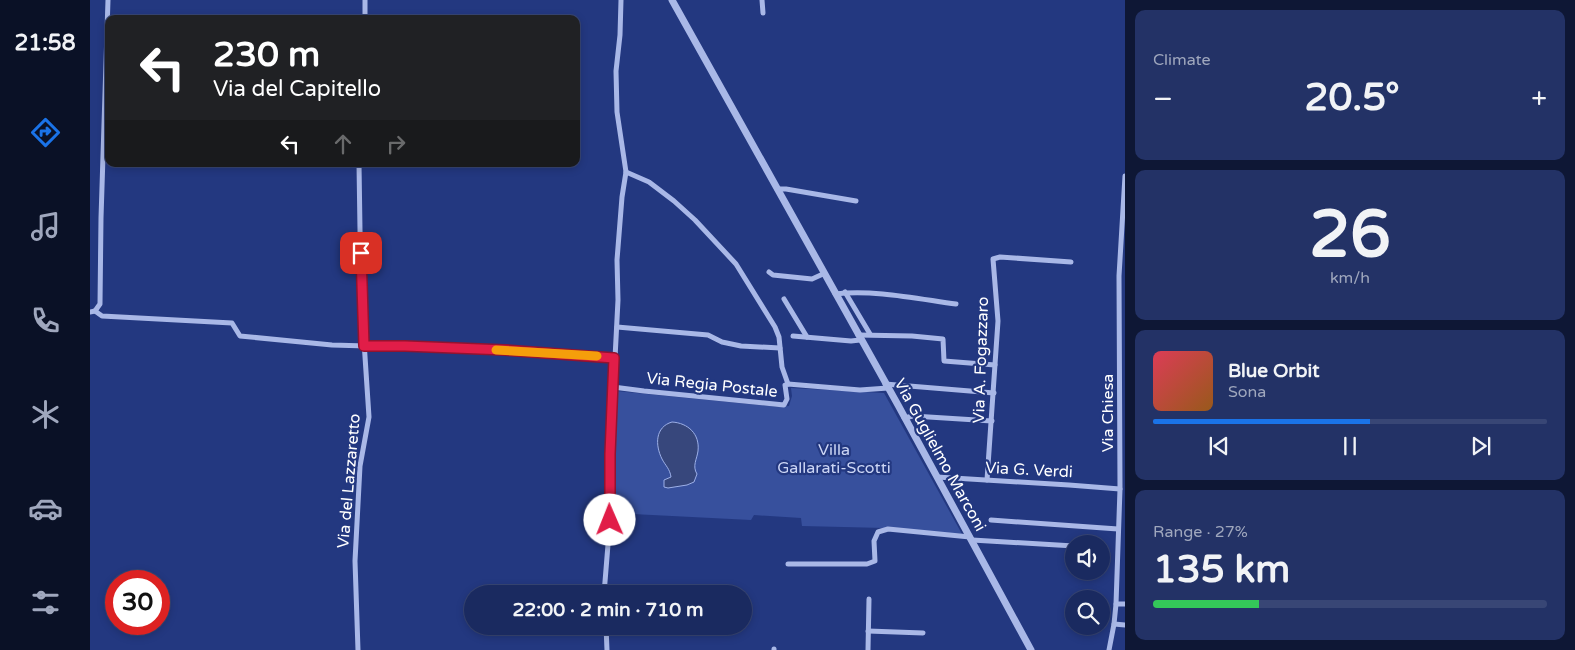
<!DOCTYPE html>
<html lang="en">
<head>
<meta charset="utf-8">
<style>
  body { margin:0; font-family:"Varela Round",sans-serif; background:#233266; color:#f1f3f6; height:100vh; display:flex; flex-direction:column; font-size:19px; white-space:nowrap }
  * { box-sizing:border-box; margin:0 }
  p { font-size:16px; color:#9fa7bd }
  .icon { flex:none; width:28px; height:28px; fill:none; stroke:currentColor; stroke-width:2; stroke-linecap:round; stroke-linejoin:round }
  .map { position:relative; flex:1; overflow:hidden }
  .side { display:flex; flex-direction:column; gap:10px; padding:10px; background:#0e1735; width:450px }
  .side>* { flex:none }
  .banner { position:absolute; left:15px; top:15px; width:475px; height:152px; border-radius:10px; box-shadow:0 2px 8px #0003,0 0 0 1px #384675; background:#202124; color:#fff; overflow:hidden }
  .controls { position:absolute; left:975px; top:535px; display:grid; gap:10px }
  .controls a { display:grid; place-items:center; width:45px; height:45px; border-radius:50%; background:#1a2a60; box-shadow:0 2px 8px #0003,0 0 0 1px #384675; font-size:25px }
  .speed { position:absolute; left:15px; top:570px; display:flex; gap:10px; font-size:25px; font-weight:700; text-align:center }
  .speed>* { display:grid; place-content:center; width:65px; height:65px; border-radius:50%; background:#1a2a60; box-shadow:0 2px 8px #0003,0 0 0 1px #384675; line-height:1 }
  .speed .limit { border:8px solid #d22; background:#fff; color:#111 }
  .pin { position:absolute; display:grid; place-items:center; width:42px; height:42px; color:#fff; margin:-21px; border-radius:10px; box-shadow:0 2px 8px #0006 }
  .me { position:absolute; width:55px; margin:-28px; rotate:359deg; stroke-linejoin:round; filter:drop-shadow(0 0 4px #0008) }
  .turn { display:flex; align-items:center; gap:18px; height:105px; padding:0 25px; font-size:22px }
  .turn .icon { width:65px; height:65px; stroke-width:2.5 }
  .turn b { display:block; font-size:35px; line-height:42px }
  .lanes { display:flex; align-items:center; height:48px; padding:0 25px; background:#0003; justify-content:center; gap:25px; direction:ltr }
  .lanes .off { opacity:.35 }
  .big { font-size:38px; font-weight:800; line-height:1.1 }
  .side .card { flex:1; display:flex; flex-direction:column; justify-content:center; gap:8px; min-width:0; padding:0 18px; border-radius:10px; background:#233266 }
  .side .dial { align-items:center; gap:0 }
  .dial b { font-size:65px; line-height:1 }
  .song { display:flex; align-items:center; gap:15px }
  .cover { width:60px; height:60px; border-radius:8px; background:linear-gradient(135deg,hsl(350 70% 55%),hsl(30 70% 35%)) }
  .played { height:5px; border-radius:2px; background:linear-gradient(90deg,#1a73e8 55%,#384675 55%) }
  .keys { display:flex; justify-content:space-around; direction:ltr }
  .heat { display:flex; justify-content:space-between; align-items:center; font-size:28px; direction:ltr }
  .charge { height:8px; border-radius:4px; background:linear-gradient(90deg,#34c759 27%,#384675 0) }
  .trip { position:absolute; left:374px; top:585px; width:288px; height:50px; border-radius:25px; background:#1a2a60; box-shadow:0 2px 8px #0003,0 0 0 1px #384675; font-weight:800; line-height:50px; text-align:center }
  main { display:flex; flex:1; min-height:0 }
  .menu { display:flex; flex-direction:column; width:90px; justify-content:space-around; align-items:center; background:#0a1126; color:#9fa7bd }
  .menu .icon { width:35px; height:35px }
  .menu .on { color:#1a73e8 }
  .menu b { font-size:22px; color:#f1f3f6 }
  .map>svg:first-child { display:block }
  .green { fill:#37509d }
  .water { fill:#37477c; stroke:#9db0e8 }
  .lines { fill:none; stroke-linecap:round; stroke-linejoin:round }
  .minor { stroke:#a9b8e7; stroke-width:5 }
  .tertiary { stroke:#a9b8e7; stroke-width:7 }
  .route-casing { stroke:#92132f; stroke-width:12 }
  .route { stroke:#e11d48; stroke-width:9 }
  .slow { stroke:#f59e0b; stroke-width:9 }
  .labels { text-anchor:middle; dominant-baseline:central; stroke-width:4.5; stroke-linejoin:round; paint-order:stroke }
  .street-label { font-size:16px; fill:#fff; stroke:#233880 }
  .park-label { font-size:16px; fill:#ccd6f5; stroke:#233880 }
</style>
</head>
<body>
<main>
<nav class="menu">
<b>21:58</b>
<svg class="icon on" aria-label="directions" viewBox="0 0 24 24"><path d="M12 3l9 9-9 9-9-9zM9 14v-3h6M13 9l2 2-2 2"/></svg>
<svg class="icon" aria-label="music" viewBox="0 0 24 24"><path d="M9 18V5l10-2v13"/><circle cx="6" cy="18" r="3"/><circle cx="16" cy="16" r="3"/></svg>
<svg class="icon" aria-label="phone" viewBox="0 0 24 24"><path d="M5 4h4l2 5-3 2q2 4 5 5l2-3 5 2v4C11 20 4 13 5 4z"/></svg>
<svg class="icon" aria-label="climate" viewBox="0 0 24 24"><path d="M12 3v18M4 7l16 10M4 17L20 7"/></svg>
<svg class="icon" aria-label="car" viewBox="0 0 24 24"><path d="M5 17H2v-5l4-1 3-4h7l3 4 3 1v5h-3M9 17h6M6 11h13"/><circle cx="7" cy="17" r="2"/><circle cx="17" cy="17" r="2"/></svg>
<svg class="icon" aria-label="filters" viewBox="0 0 24 24"><path d="M4 7h16M4 17h16"/><circle cx="9" cy="7" r="2"/><circle cx="15" cy="17" r="2"/></svg>
</nav>
<div class="map">
<svg width="1035" height="650" viewBox="0 0 1035 650">
  <rect width="100%" height="100%" fill="#233880"/>
  <polygon class="green" points="701,388 794,393 872,534 795,528 712,526 711,518 664,515 661,520 523,513 523,459 526,391 689,407 699,406 702,396"/>
  <path class="water" d="M582,422C598,423 610,434 608,451C607,459 602,466 607,474L604,482L597,485L578,488L574,487V480L581,477C580,469 575,465 572,459C565,445 565,427 582,422Z"/>
  <g class="lines">
    <g class="minor">
      <polyline points="672,0 673,13"/>
      <polyline points="275,19 275,0"/>
      <polyline points="536,172 559,182 584,201 605,220 646,264 685,327 689,337 692,367 698,384"/>
      <polyline points="687,189 696,189 766,201"/>
      <polyline points="679,272 683,275 722,279 733,274"/>
      <polyline points="755,292 780,334"/>
      <path d="M745,294C782,289 829,299 866,304"/>
      <polyline points="694,299 717,337"/>
      <polyline points="5,311 12,316 142,323 150,336 242,345 415,350 524,358"/>
      <polyline points="0,312 5,311 10,304 11,218 18,0"/>
      <polyline points="527,327 618,335 632,342 651,346 690,348"/>
      <polyline points="768,335 822,336 853,339 854,361 905,365"/>
      <polyline points="703,336 761,341 770,340"/>
      <polyline points="795,384 904,393"/>
      <polyline points="523,387 554,391 694,405 697,399 695,385 698,384 770,390 798,388"/>
      <polyline points="814,418 823,416 902,421"/>
      <polyline points="847,477 979,485 1030,489"/>
      <polyline points="897,480 908,321 903,259 910,257 981,262"/>
      <polyline points="901,520 1028,529"/>
      <polyline points="882,540 984,546"/>
      <polyline points="698,564 777,564 785,561 784,541 788,532 798,529 880,537"/>
      <polyline points="514,594 520,520 520,455 528,300 527,260 532,197 536,172 527,112 526,71 530,35 531,0"/>
      <polyline points="1026,604 1035,604"/>
      <polyline points="1024,624 1035,625"/>
      <polyline points="516,626 517,650"/>
      <polyline points="778,631 833,633"/>
      <polyline points="268,650 265,561 270,466 279,417 271,296 269,164"/>
      <polyline points="684,650 684,649"/>
      <polyline points="778,650 779,599"/>
      <polyline points="1019,650 1024,624 1026,604 1030,489 1029,276 1035,176"/>
    </g>
    <polyline class="tertiary" points="582,0 808,405 941,650"/>
  </g>
  <g class="lines">
    <g class="route-casing">
      <polyline id="route" points="271,253 274,346 315,346 415,350 524,358 520,454 520,520"/>
    </g>
    <use href="#route" class="route"/>
    <polyline class="slow" points="406,350 507,356"/>
  </g>
  <g class="labels">
    <g class="street-label">
      <text transform="translate(891 360) rotate(-88)">Via A. Fogazzaro</text>
      <text transform="translate(622 385) rotate(6)">Via Regia Postale</text>
      <text transform="translate(1018 413) rotate(-90)">Via Chiesa</text>
      <text transform="translate(850 455) rotate(61)">Via Guglielmo Marconi</text>
      <text transform="translate(939 470) rotate(3)">Via G. Verdi</text>
      <text transform="translate(259 481) rotate(-85)">Via del Lazzaretto</text>
    </g>
    <g class="park-label">
      <text x="744" y="450">Villa<tspan x="744" dy="18">Gallarati-Scotti</tspan></text>
    </g>
  </g>
</svg>
<div class="controls">
<a><svg class="icon" aria-label="sound" viewBox="0 0 24 24"><path d="M4 9h4l5-4v14l-5-4H4zM17 9q2 3 0 6"/></svg></a>
<a><svg class="icon" aria-label="search" viewBox="0 0 24 24"><circle cx="10" cy="10" r="6"/><path d="M15 15l6 6"/></svg></a>
</div>
<div class="speed"><div class="limit">30</div></div>
<div class="pin" style="left:271px;top:253px;background:#d93025"><svg class="icon" aria-label="arrive" viewBox="0 0 24 24"><path d="M6 21V4h12l-3 4 3 4H6"/></svg></div>
<svg class="me" style="left:520px;top:520px" viewBox="-20 -20 40 40"><circle r="19" fill="#fff"/><path d="M0-13L10 11 0 6-10 11z" fill="#e11d48"/></svg>
<div class="trip">22:00 · 2 min · 710 m</div>
<div class="banner">
<div class="turn"><svg class="icon" aria-label="left" viewBox="0 0 24 24"><path d="M17 20v-9H6M10 6l-5 5 5 5"/></svg><div><b>230 m</b>Via del Capitello</div></div>
<div class="lanes"><svg class="icon" aria-label="left" viewBox="0 0 24 24"><path d="M17 20v-9H6M10 6l-5 5 5 5"/></svg><svg class="icon off" aria-label="ahead" viewBox="0 0 24 24"><path d="M12 20V5M6 11l6-6 6 6"/></svg><svg class="icon off" aria-label="right" viewBox="0 0 24 24"><path d="M7 20v-9h11M14 6l5 5-5 5"/></svg></div>
</div>
</div>
<section class="side">
<div class="card"><p>Climate</p>
<div class="heat"><a>−</a><b class="big">20.5°</b><a>+</a></div>
</div>
<div class="card dial"><b>26</b><p>km/h</p></div>
<div class="card">
<div class="song"><i class="cover"></i><div><b>Blue Orbit</b><p>Sona</p></div></div>
<div class="played"></div>
<div class="keys"><svg class="icon" aria-label="previous" viewBox="0 0 24 24"><path d="M18 5L8 12l10 7zM5 5v14"/></svg><svg class="icon" aria-label="pause" viewBox="0 0 24 24"><path d="M8 5v14M16 5v14"/></svg><svg class="icon" aria-label="next" viewBox="0 0 24 24"><path d="M6 5l10 7-10 7zM19 5v14"/></svg></div>
</div>
<div class="card"><p>Range · 27%</p><b class="big">135 km</b><div class="charge"></div></div>
</section>
</main>
</body>
</html>
